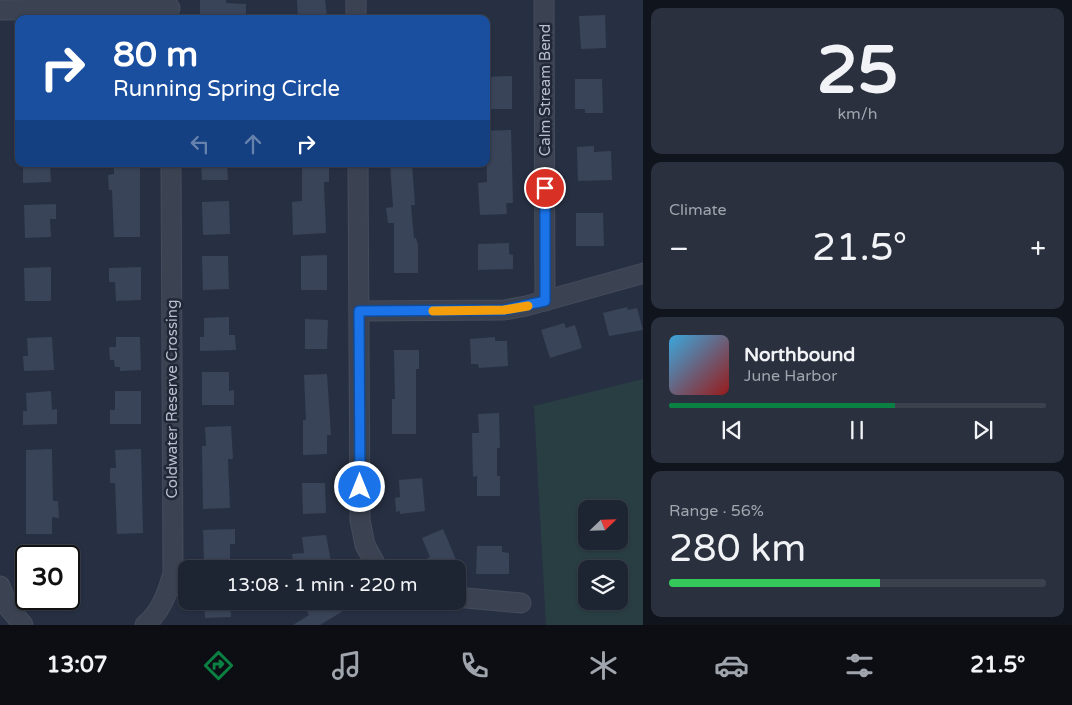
<!DOCTYPE html>
<html lang="en">
<head>
<meta charset="utf-8">
<style>
  body { margin:0; font-family:"Varela Round",sans-serif; background:#2a303e; color:#f1f3f6; height:100vh; display:flex; flex-direction:column; font-size:19px; white-space:nowrap }
  * { box-sizing:border-box; margin:0 }
  p { font-size:16px; color:#a0a4ac }
  .icon { flex:none; width:28px; height:28px; fill:none; stroke:currentColor; stroke-width:2; stroke-linecap:round; stroke-linejoin:round }
  .map { position:relative; flex:1; overflow:hidden }
  .side { display:flex; flex-direction:column; gap:8px; padding:8px; background:#10141c; width:429px }
  .side>* { flex:none }
  .guide { position:absolute; left:15px; top:15px; width:475px; height:152px; border-radius:10px; box-shadow:0 1px 4px #0004,0 0 0 1px #3b414d; background:#1a4fa0; color:#fff; overflow:hidden }
  .needle { width:32px; rotate:67deg }
  .controls { position:absolute; left:578px; top:500px; display:grid; gap:10px }
  .controls a { display:grid; place-items:center; width:50px; height:50px; border-radius:10px; background:#1d2432; box-shadow:0 1px 4px #0004,0 0 0 1px #3b414d; font-size:25px }
  .speed { position:absolute; left:15px; top:545px; display:flex; gap:10px; font-size:25px; font-weight:700; text-align:center }
  .speed>* { display:grid; place-content:center; width:65px; height:65px; border-radius:50%; background:#1d2432; box-shadow:0 1px 4px #0004,0 0 0 1px #3b414d; line-height:1 }
  .speed .limit { border:2px solid #111; border-radius:8px; background:#fff; color:#111 }
  .pin { position:absolute; display:grid; place-items:center; width:42px; height:42px; color:#fff; margin:-21px; border:2px solid #fff; border-radius:50%; box-shadow:0 1px 5px #0007 }
  .me { position:absolute; width:55px; margin:-28px; rotate:0deg; stroke-linejoin:round; filter:drop-shadow(0 0 4px #0008) }
  .turn { display:flex; align-items:center; gap:18px; height:105px; padding:0 15px; font-size:22px }
  .turn .icon { width:65px; height:65px; stroke-width:2.5 }
  .turn b { display:block; font-size:35px; line-height:42px }
  .lanes { display:flex; align-items:center; height:48px; padding:0 15px; background:#0003; justify-content:center; gap:25px; direction:ltr }
  .lanes .off { opacity:.35 }
  .big { font-size:38px; font-weight:600; line-height:1.1 }
  .side .widget { flex:1; display:flex; flex-direction:column; justify-content:center; gap:8px; min-width:0; padding:0 18px; border-radius:10px; background:#2a303e }
  .side .dial { align-items:center; gap:0 }
  .dial b { font-size:65px; line-height:1 }
  .song { display:flex; align-items:center; gap:15px }
  .cover { width:60px; height:60px; border-radius:8px; background:linear-gradient(135deg,hsl(200 70% 55%),hsl(0 70% 35%)) }
  .played { height:5px; border-radius:2px; background:linear-gradient(90deg,#0b8043 60%,#3b414d 60%) }
  .keys { display:flex; justify-content:space-around; direction:ltr }
  .heat { display:flex; justify-content:space-between; align-items:center; font-size:28px; direction:ltr }
  .charge { height:8px; border-radius:4px; background:linear-gradient(90deg,#34c759 56%,#3b414d 0) }
  .trip { position:absolute; left:178px; top:560px; width:288px; height:50px; border-radius:10px; background:#1d2432; box-shadow:0 1px 4px #0004,0 0 0 1px #3b414d; font-weight:600; line-height:50px; text-align:center }
  .tabs { display:flex; height:80px; justify-content:space-around; align-items:center; background:#0c0e14; color:#a0a4ac }
  .tabs .icon { width:35px; height:35px }
  .tabs .on { color:#0b8043 }
  .tabs b { font-size:22px; color:#f1f3f6 }
  main { display:flex; flex:1; min-height:0 }
  .map>svg:first-child { display:block }
  .green { fill:#293e43; fill-rule:evenodd }
  .building { fill:#394458 }
  .lines { fill:none; stroke-linecap:round; stroke-linejoin:round }
  .minor-casing { stroke:#454c5b; stroke-width:21 }
  .minor { stroke:#3b4352; stroke-width:19 }
  .route-casing { stroke:#114b97; stroke-width:12 }
  .route { stroke:#1a73e8; stroke-width:9 }
  .slow { stroke:#f59e0b; stroke-width:9 }
  .labels { text-anchor:middle; dominant-baseline:central; stroke-width:5; stroke-linejoin:round; paint-order:stroke }
  .street-label { font-size:15px; fill:#b8becc; stroke:#202838 }
</style>
</head>
<body>
<main>
<div class="map">
<svg width="644" height="625" viewBox="0 0 644 625">
  <rect width="100%" height="100%" fill="#273043"/>
  <path class="green" d="M643,379V625H546L534,406ZM586,509H619V541H586ZM586,569H619V601H586Z"/>
  <g class="building">
    <polygon points="200,0 226,0 226,3 246,4 246,17 200,19"/>
    <polygon points="297,0 325,0 327,17 298,19"/>
    <polygon points="605,15 606,48 581,49 579,16"/>
    <polygon points="512,76 512,109 486,109 486,77"/>
    <polygon points="575,79 602,79 603,113 585,113 585,109 575,109"/>
    <polygon points="511,130 513,203 506,203 507,214 480,215 478,183 487,182 486,131"/>
    <polygon points="594,146 594,152 611,151 612,180 578,181 577,147"/>
    <polygon points="23,164 50,164 51,182 23,183"/>
    <polygon points="114,164 140,164 140,237 114,237 112,190 109,190 108,175 114,174"/>
    <polygon points="201,164 227,164 228,180 202,180"/>
    <polygon points="302,164 329,164 329,182 324,182 326,233 293,235 292,202 302,201"/>
    <polygon points="390,164 412,164 415,205 411,205 414,238 416,238 418,245 418,273 394,273 394,223 388,223 386,208 393,207"/>
    <polygon points="229,201 230,234 203,235 202,202"/>
    <polygon points="56,204 56,219 50,219 51,237 25,238 24,205"/>
    <polygon points="576,213 603,213 604,246 576,246"/>
    <polygon points="509,243 509,254 513,255 513,269 478,270 478,244"/>
    <polygon points="327,255 327,290 301,290 301,256"/>
    <polygon points="202,256 228,256 229,289 203,290"/>
    <polygon points="51,267 51,301 25,301 24,268"/>
    <polygon points="141,267 141,300 116,301 115,282 109,282 109,268"/>
    <polygon points="627,307 628,310 637,308 643,330 609,336 603,313"/>
    <polygon points="229,317 229,335 235,335 236,350 200,351 200,337 204,337 204,318"/>
    <polygon points="305,319 328,320 327,349 305,349"/>
    <polygon points="564,323 566,328 575,325 582,348 550,358 541,330"/>
    <polygon points="52,337 54,370 24,371 23,356 28,356 27,338"/>
    <polygon points="116,337 140,337 141,370 120,371 120,367 115,367 114,360 110,360 109,347 116,347"/>
    <polygon points="495,337 495,341 507,341 508,366 479,368 478,364 471,364 470,339"/>
    <polygon points="394,350 419,350 419,369 416,369 416,434 392,434 392,399 395,399"/>
    <polygon points="202,372 229,372 229,391 234,390 234,405 202,405"/>
    <polygon points="327,374 331,435 327,435 327,454 303,455 303,420 306,420 304,375"/>
    <polygon points="51,391 52,410 57,409 57,424 23,425 23,411 27,411 26,393"/>
    <polygon points="115,391 141,391 141,424 110,424 110,410 115,410"/>
    <polygon points="499,413 500,448 497,448 497,476 500,476 500,496 477,496 477,476 473,477 472,433 479,433 478,414"/>
    <polygon points="231,426 233,459 228,459 230,508 203,509 202,446 206,446 205,427"/>
    <polygon points="52,449 53,501 58,501 59,518 52,517 52,534 26,534 26,450"/>
    <polygon points="141,449 143,533 117,534 115,483 110,483 110,468 116,468 115,450"/>
    <polygon points="422,478 425,511 400,514 400,511 396,512 395,498 400,497 399,480"/>
    <polygon points="302,483 325,483 326,513 303,514"/>
    <polygon points="235,529 235,544 230,544 230,562 204,563 203,530"/>
    <polygon points="443,529 457,562 443,569 432,569 427,558 430,557 422,538"/>
    <polygon points="326,535 332,567 294,569 292,554 304,553 302,537"/>
    <polygon points="477,546 502,546 502,552 509,553 509,574 476,574"/>
    <polygon points="204,601 230,601 231,617 205,618"/>
    <polygon points="311,601 337,601 343,611 320,625 293,625 309,615 304,606"/>
  </g>
  <g class="lines">
    <g class="minor-casing">
      <g id="minor">
        <polyline points="356,0 356,19"/>
        <polyline points="544,0 545,301"/>
        <polyline points="0,10 170,8"/>
        <polyline points="358,164 360,520 365,545 378,569"/>
        <polyline points="359,311 504,310 526,306 644,273"/>
        <polyline points="0,586 9,608 23,625"/>
        <polyline points="456,597 521,603"/>
        <path d="M145,625C161,612 168,592 173,573L171,164"/>
      </g>
    </g>
    <use href="#minor" class="minor"/>
  </g>
  <g class="lines">
    <g class="route-casing">
      <polyline id="route" points="360,487 359,311 504,310 545,301 545,188"/>
    </g>
    <use href="#route" class="route"/>
    <polyline class="slow" points="433,311 504,310 528,306"/>
  </g>
  <g class="labels">
    <g class="street-label">
      <text transform="translate(545 90) rotate(-90)">Calm Stream Bend</text>
      <text transform="translate(172 399) rotate(-90)">Coldwater Reserve Crossing</text>
    </g>
  </g>
</svg>
<div class="controls">
<a><svg class="needle" viewBox="-14 -14 28 28"><path d="M0-13l5 13h-10z" fill="#e53935"/><path d="M0 13l5-13h-10z" fill="#a0a4ac"/></svg></a>
<a><svg class="icon" aria-label="layers" viewBox="0 0 24 24"><path d="M12 4l9 5-9 5-9-5zM3 14l9 5 9-5"/></svg></a>
</div>
<div class="speed"><div class="limit">30</div></div>
<div class="pin" style="left:545px;top:188px;background:#d93025"><svg class="icon" aria-label="arrive" viewBox="0 0 24 24"><path d="M6 21V4h12l-3 4 3 4H6"/></svg></div>
<svg class="me" style="left:360px;top:487px" viewBox="-20 -20 40 40"><circle r="17" fill="#1a73e8" stroke="#fff" stroke-width="3"/><path d="M0-11L8 9 0 5-8 9z" fill="#fff"/></svg>
<div class="trip">13:08 · 1 min · 220 m</div>
<div class="guide">
<div class="turn"><svg class="icon" aria-label="right" viewBox="0 0 24 24"><path d="M7 20v-9h11M14 6l5 5-5 5"/></svg><div><b>80 m</b>Running Spring Circle</div></div>
<div class="lanes"><svg class="icon off" aria-label="left" viewBox="0 0 24 24"><path d="M17 20v-9H6M10 6l-5 5 5 5"/></svg><svg class="icon off" aria-label="ahead" viewBox="0 0 24 24"><path d="M12 20V5M6 11l6-6 6 6"/></svg><svg class="icon" aria-label="right" viewBox="0 0 24 24"><path d="M7 20v-9h11M14 6l5 5-5 5"/></svg></div>
</div>
</div>
<section class="side">
<div class="widget dial"><b>25</b><p>km/h</p></div>
<div class="widget"><p>Climate</p>
<div class="heat"><a>−</a><b class="big">21.5°</b><a>+</a></div>
</div>
<div class="widget">
<div class="song"><i class="cover"></i><div><b>Northbound</b><p>June Harbor</p></div></div>
<div class="played"></div>
<div class="keys"><svg class="icon" aria-label="previous" viewBox="0 0 24 24"><path d="M18 5L8 12l10 7zM5 5v14"/></svg><svg class="icon" aria-label="pause" viewBox="0 0 24 24"><path d="M8 5v14M16 5v14"/></svg><svg class="icon" aria-label="next" viewBox="0 0 24 24"><path d="M6 5l10 7-10 7zM19 5v14"/></svg></div>
</div>
<div class="widget"><p>Range · 56%</p><b class="big">280 km</b><div class="charge"></div></div>
</section>
</main>
<nav class="tabs">
<b>13:07</b>
<svg class="icon on" aria-label="directions" viewBox="0 0 24 24"><path d="M12 3l9 9-9 9-9-9zM9 14v-3h6M13 9l2 2-2 2"/></svg>
<svg class="icon" aria-label="music" viewBox="0 0 24 24"><path d="M9 18V5l10-2v13"/><circle cx="6" cy="18" r="3"/><circle cx="16" cy="16" r="3"/></svg>
<svg class="icon" aria-label="phone" viewBox="0 0 24 24"><path d="M5 4h4l2 5-3 2q2 4 5 5l2-3 5 2v4C11 20 4 13 5 4z"/></svg>
<svg class="icon" aria-label="climate" viewBox="0 0 24 24"><path d="M12 3v18M4 7l16 10M4 17L20 7"/></svg>
<svg class="icon" aria-label="car" viewBox="0 0 24 24"><path d="M5 17H2v-5l4-1 3-4h7l3 4 3 1v5h-3M9 17h6M6 11h13"/><circle cx="7" cy="17" r="2"/><circle cx="17" cy="17" r="2"/></svg>
<svg class="icon" aria-label="filters" viewBox="0 0 24 24"><path d="M4 7h16M4 17h16"/><circle cx="9" cy="7" r="2"/><circle cx="15" cy="17" r="2"/></svg>
<b>21.5°</b>
</nav>
</body>
</html>
